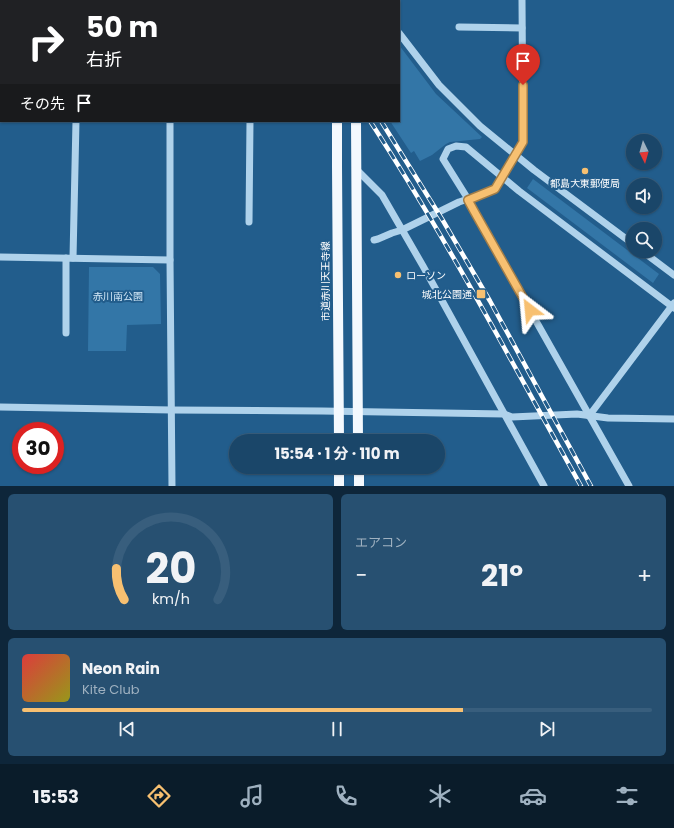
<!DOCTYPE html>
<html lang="ja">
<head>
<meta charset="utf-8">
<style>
  body { margin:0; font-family:Poppins,"Noto Sans JP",sans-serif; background:#275071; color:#f1f3f6; height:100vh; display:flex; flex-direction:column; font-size:15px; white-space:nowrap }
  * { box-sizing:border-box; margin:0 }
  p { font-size:13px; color:#9fb1c0 }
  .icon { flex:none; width:22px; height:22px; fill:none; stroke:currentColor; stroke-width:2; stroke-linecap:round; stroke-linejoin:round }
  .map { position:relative; height:486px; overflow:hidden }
  .drawer { display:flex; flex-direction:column; gap:8px; padding:8px; background:#0e263a; flex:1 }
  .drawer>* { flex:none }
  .top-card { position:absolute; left:0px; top:0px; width:400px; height:122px; box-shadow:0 1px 3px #0004,0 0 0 1px #385e7d; background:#202124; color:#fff; overflow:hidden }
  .needle { width:26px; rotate:175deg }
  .buttons { position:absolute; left:626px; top:134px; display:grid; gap:8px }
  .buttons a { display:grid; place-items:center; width:36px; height:36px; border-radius:50%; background:#1a4669; box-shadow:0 1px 3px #0004,0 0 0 1px #385e7d; font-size:20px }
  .speed { position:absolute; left:12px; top:422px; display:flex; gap:8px; font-size:20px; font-weight:700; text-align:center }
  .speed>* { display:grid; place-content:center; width:52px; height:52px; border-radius:50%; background:#1a4669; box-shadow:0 1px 3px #0004,0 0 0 1px #385e7d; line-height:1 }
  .speed .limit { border:6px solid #d22; background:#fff; color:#111 }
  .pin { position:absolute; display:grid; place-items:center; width:34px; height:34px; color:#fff; margin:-41px -17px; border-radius:50% 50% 50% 0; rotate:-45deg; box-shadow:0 0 4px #0007 }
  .pin .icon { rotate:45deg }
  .me { position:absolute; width:44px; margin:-22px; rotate:331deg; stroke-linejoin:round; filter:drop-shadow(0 0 3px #0008) }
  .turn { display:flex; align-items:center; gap:14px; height:84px; padding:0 20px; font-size:18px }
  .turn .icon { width:52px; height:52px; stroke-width:2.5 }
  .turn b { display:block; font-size:28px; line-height:34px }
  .then { display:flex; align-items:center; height:38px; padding:0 20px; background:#0003; gap:8px; font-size:15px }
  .big { font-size:30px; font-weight:700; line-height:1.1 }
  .drawer .widget { flex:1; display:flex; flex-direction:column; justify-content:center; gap:6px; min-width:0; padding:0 14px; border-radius:6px; background:#275071 }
  .drawer .dial { align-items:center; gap:0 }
  .dial svg { height:104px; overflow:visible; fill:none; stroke:#385e7d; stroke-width:7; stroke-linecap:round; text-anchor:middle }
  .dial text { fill:#f1f3f6; stroke:none }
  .song { display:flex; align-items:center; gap:12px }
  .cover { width:48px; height:48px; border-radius:6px; background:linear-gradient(135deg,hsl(0 70% 55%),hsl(60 70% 35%)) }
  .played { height:4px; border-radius:2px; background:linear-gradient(90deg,#f7c071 70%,#385e7d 70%) }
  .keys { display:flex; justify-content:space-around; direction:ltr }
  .heat { display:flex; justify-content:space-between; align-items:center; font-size:22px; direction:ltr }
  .drawer .tiles { flex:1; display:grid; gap:8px; grid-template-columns:1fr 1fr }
  .widget:last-child { grid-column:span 2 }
  .trip { position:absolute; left:229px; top:434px; width:216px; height:40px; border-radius:20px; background:#1a4669; box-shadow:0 1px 3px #0004,0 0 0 1px #385e7d; font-weight:700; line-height:40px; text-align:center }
  .tab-bar { display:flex; height:64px; justify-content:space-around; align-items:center; background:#0a1c2a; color:#9fb1c0 }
  .tab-bar .icon { width:28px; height:28px }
  .tab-bar .selected { color:#f7c071 }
  .tab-bar b { font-size:18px; color:#f1f3f6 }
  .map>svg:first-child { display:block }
  .green { fill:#3376a7 }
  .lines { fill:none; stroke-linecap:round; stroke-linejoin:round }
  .minor { stroke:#afd2eb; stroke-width:7 }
  .major { stroke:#f4f9fe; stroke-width:10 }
  .rail-casing { stroke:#fff; stroke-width:4.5 }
  .rail { stroke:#225d8c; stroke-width:3; stroke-dasharray:9; stroke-linecap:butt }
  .route-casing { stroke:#a17d49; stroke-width:10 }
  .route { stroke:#f7c071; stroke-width:7 }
  .poi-dot { fill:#f7c071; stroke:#225d8c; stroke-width:1.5 }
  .labels { text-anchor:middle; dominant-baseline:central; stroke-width:4; stroke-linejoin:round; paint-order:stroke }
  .poi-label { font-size:10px; fill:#fff; stroke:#225d8c }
  .street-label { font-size:10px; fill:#fff; stroke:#225d8c }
  .park-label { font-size:10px; fill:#d4e9f8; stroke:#225d8c }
</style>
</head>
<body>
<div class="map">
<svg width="674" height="486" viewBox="0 0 674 486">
  <rect width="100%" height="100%" fill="#225d8c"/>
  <g class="green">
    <polygon points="399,45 436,94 482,137 480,139 450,142 446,144 432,155 420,161 414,151 411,153 390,121 399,121"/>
    <polygon points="533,179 659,274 653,283 527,188"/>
    <polygon points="89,267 153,267 160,274 161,324 127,325 126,351 88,351"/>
  </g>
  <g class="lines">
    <g class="minor">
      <polyline points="169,0 169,1"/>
      <polyline points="248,0 249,1"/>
      <polyline points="370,0 372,1"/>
      <polyline points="459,27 522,28"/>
      <polyline points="399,33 439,85 480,126 534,170 633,244"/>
      <polyline points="0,100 1,100"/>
      <polyline points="170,121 170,260 172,486"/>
      <polyline points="356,169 382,195 423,266 544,486"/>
      <polyline points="249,222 250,121"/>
      <polyline points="374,240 378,239 392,233 402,230 459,202 468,199 495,189 523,142 522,0"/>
      <polyline points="642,251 674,275"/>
      <polyline points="0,257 170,260"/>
      <polyline points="66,258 66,333"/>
      <polyline points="73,258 76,121"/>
      <polyline points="0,407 172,410 322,411 504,414 512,417 577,414 608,418 674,419"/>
      <polyline points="589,416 674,303"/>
      <polyline points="629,486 474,211 468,199 443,159 448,149 456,146 466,147 519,191 674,308"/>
    </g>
    <g class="major">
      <polyline points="337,1 337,0"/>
      <polyline points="357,1 357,0"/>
      <polyline points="337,121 337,166 339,441"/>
      <polyline points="356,121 358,441"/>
      <polyline points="339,467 339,486"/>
      <polyline points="359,467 359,486"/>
    </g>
    <g class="rail-casing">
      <g id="rail">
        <polyline points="283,0 284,1"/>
        <polyline points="295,0 296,1"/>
        <path d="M370,121C447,239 512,363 581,486"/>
        <polyline points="381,121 442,219 490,301 591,486"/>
      </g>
    </g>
    <use href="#rail" class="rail"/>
  </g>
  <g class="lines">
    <g class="route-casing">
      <polyline id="route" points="523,85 523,142 495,189 468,200 474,211 530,310"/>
    </g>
    <use href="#route" class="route"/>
  </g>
  <g class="poi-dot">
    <circle cx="585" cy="171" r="4"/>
    <circle cx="398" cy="275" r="4"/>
    <rect x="476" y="289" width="10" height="10" rx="2"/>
  </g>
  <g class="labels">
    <g class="poi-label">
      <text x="585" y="183">都島大東郵便局</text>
      <text x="406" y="275" text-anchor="start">ローソン</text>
      <text x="472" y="294" text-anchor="end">城北公園通</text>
    </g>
    <g class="street-label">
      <text transform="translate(325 281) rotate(-90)">市道赤川天王寺線</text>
    </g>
    <g class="park-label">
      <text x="118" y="296">赤川南公園</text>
    </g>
  </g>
</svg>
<div class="buttons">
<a><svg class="needle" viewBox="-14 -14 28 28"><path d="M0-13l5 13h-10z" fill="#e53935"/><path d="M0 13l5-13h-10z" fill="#9fb1c0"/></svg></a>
<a><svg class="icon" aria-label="sound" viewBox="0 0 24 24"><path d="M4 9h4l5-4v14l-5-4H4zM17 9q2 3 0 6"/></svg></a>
<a><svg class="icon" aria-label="search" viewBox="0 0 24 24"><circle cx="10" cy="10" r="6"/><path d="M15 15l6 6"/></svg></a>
</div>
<div class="speed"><div class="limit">30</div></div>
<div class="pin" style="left:523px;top:85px;background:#d93025"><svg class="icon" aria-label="arrive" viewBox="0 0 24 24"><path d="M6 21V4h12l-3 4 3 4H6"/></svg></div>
<svg class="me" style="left:530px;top:310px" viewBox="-20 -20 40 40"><path d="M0-17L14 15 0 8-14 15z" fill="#f7c071" stroke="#fff" stroke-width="4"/></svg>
<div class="trip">15:54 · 1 分 · 110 m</div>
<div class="top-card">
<div class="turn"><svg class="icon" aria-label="right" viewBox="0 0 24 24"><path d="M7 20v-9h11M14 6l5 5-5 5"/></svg><div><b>50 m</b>右折</div></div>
<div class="then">その先<svg class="icon" aria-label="arrive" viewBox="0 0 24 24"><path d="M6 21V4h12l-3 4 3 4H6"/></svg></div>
</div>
</div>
<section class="drawer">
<div class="tiles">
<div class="widget dial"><svg viewBox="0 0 100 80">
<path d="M14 69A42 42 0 1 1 86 69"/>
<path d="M14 69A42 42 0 0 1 8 45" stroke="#f7c071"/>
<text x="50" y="56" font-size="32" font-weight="700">20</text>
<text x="50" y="72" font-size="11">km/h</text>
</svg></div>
<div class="widget"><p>エアコン</p>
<div class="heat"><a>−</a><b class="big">21°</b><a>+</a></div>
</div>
<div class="widget">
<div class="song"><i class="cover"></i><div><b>Neon Rain</b><p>Kite Club</p></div></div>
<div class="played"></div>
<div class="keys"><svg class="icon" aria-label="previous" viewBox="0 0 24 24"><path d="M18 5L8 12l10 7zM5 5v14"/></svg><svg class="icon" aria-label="pause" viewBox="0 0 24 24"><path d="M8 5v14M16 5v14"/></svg><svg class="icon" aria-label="next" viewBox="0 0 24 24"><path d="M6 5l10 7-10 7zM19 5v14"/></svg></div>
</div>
</div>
</section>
<nav class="tab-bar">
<b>15:53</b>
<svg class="icon selected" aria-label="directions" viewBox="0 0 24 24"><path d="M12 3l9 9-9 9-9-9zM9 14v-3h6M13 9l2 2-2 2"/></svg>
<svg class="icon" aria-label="music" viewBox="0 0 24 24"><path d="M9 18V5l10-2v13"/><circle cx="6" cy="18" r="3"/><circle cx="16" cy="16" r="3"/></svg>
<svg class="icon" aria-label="phone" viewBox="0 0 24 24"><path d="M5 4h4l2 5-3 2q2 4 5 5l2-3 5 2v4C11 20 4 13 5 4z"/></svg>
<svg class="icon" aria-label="climate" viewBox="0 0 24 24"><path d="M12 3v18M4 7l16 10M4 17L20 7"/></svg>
<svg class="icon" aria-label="car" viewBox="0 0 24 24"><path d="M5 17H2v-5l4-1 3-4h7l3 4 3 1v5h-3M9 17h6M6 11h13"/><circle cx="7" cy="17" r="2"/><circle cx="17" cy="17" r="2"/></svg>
<svg class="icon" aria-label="filters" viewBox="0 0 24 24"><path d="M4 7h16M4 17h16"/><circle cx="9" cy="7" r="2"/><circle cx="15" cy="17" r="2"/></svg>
</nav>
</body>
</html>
